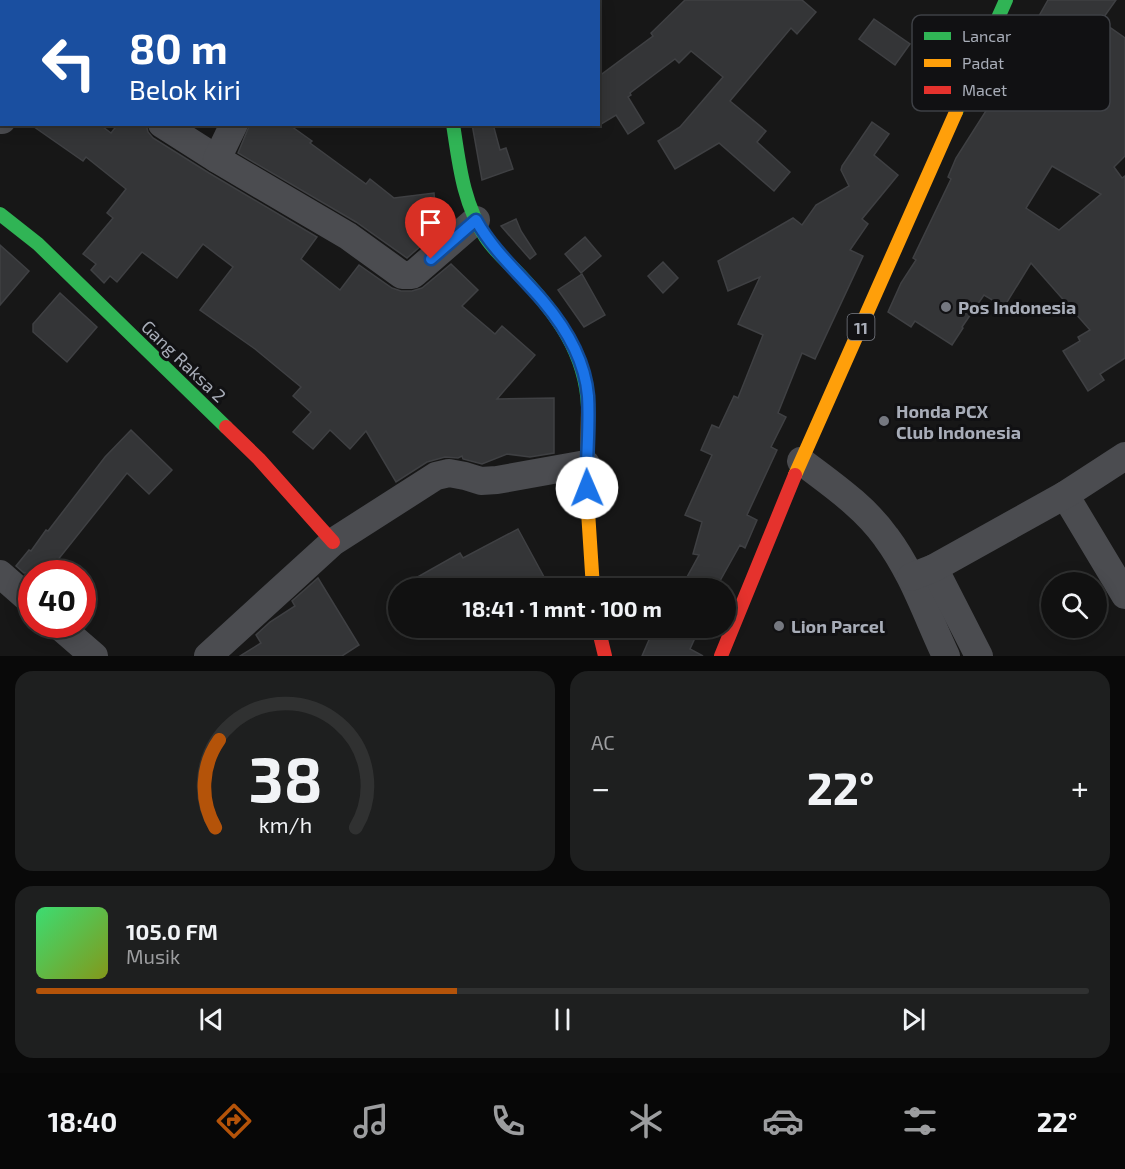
<!DOCTYPE html>
<html lang="id">
<head>
<meta charset="utf-8">
<style>
  body { margin:0; font-family:"Exo 2",sans-serif; background:#1e1f1f; color:#f1f3f6; height:100vh; display:flex; flex-direction:column; font-size:22px; white-space:nowrap }
  * { box-sizing:border-box; margin:0 }
  p { font-size:20px; color:#9c9d9f }
  .icon { flex:none; width:33px; height:33px; fill:none; stroke:currentColor; stroke-width:2; stroke-linecap:round; stroke-linejoin:round }
  .map { position:relative; height:656px; overflow:hidden }
  .sheet { display:flex; flex-direction:column; gap:15px; padding:15px; background:#090909; flex:1 }
  .sheet>* { flex:none }
  .top-card { position:absolute; left:0px; top:0px; width:600px; height:126px; box-shadow:0 3px 15px #0003,0 0 0 2px #303131; background:#1a4fa0; color:#fff; overflow:hidden }
  .fabs { position:absolute; left:1041px; top:572px; display:grid; gap:12px }
  .fabs a { display:grid; place-items:center; width:66px; height:66px; border-radius:50%; background:#111; box-shadow:0 3px 15px #0003,0 0 0 2px #303131; font-size:30px }
  .speed { position:absolute; left:18px; top:560px; display:flex; gap:12px; font-size:30px; font-weight:700; text-align:center }
  .speed>* { display:grid; place-content:center; width:78px; height:78px; border-radius:50%; background:#111; box-shadow:0 3px 15px #0003,0 0 0 2px #303131; line-height:1 }
  .speed .limit { border:9px solid #d22; background:#fff; color:#111 }
  .pin { position:absolute; display:grid; place-items:center; width:51px; height:51px; color:#fff; margin:-62px -26px; border-radius:50% 50% 50% 0; rotate:-45deg; box-shadow:0 0 6px #0007 }
  .pin .icon { rotate:45deg }
  .me { position:absolute; width:66px; margin:-33px; rotate:359deg; stroke-linejoin:round; filter:drop-shadow(0 0 4px #0008) }
  .turn { display:flex; align-items:center; gap:21px; height:126px; padding:0 30px; font-size:27px }
  .turn .icon { width:78px; height:78px; stroke-width:2.5 }
  .turn b { display:block; font-size:42px; line-height:51px }
  .big { font-size:45px; font-weight:700; line-height:1.1 }
  .sheet .card { flex:1; display:flex; flex-direction:column; justify-content:center; gap:9px; min-width:0; padding:0 21px; border-radius:18px; background:#1e1f1f }
  .sheet .dial { align-items:center; gap:0 }
  .dial svg { height:156px; overflow:visible; fill:none; stroke:#303131; stroke-width:7; stroke-linecap:round; text-anchor:middle }
  .dial text { fill:#f1f3f6; stroke:none }
  .song { display:flex; align-items:center; gap:18px }
  .cover { width:72px; height:72px; border-radius:9px; background:linear-gradient(135deg,hsl(140 70% 55%),hsl(70 70% 35%)) }
  .played { height:6px; border-radius:3px; background:linear-gradient(90deg,#b45309 40%,#303131 40%) }
  .keys { display:flex; justify-content:space-around; direction:ltr }
  .heat { display:flex; justify-content:space-between; align-items:center; font-size:33px; direction:ltr }
  .sheet .tiles { flex:1; display:grid; gap:15px; grid-template-columns:1fr 1fr }
  .card:last-child { grid-column:span 2 }
  .trip { position:absolute; left:388px; top:578px; width:348px; height:60px; border-radius:30px; background:#111; box-shadow:0 3px 15px #0003,0 0 0 2px #303131; font-weight:700; line-height:60px; text-align:center }
  .dock { display:flex; height:96px; justify-content:space-around; align-items:center; background:#070707; color:#9c9d9f }
  .dock .icon { width:42px; height:42px }
  .dock .on { color:#b45309 }
  .dock b { font-size:27px; color:#f1f3f6 }
  .map>svg:first-child { display:block }
  .building { fill:#343537; stroke:#3f4043; stroke-width:1.5; fill-rule:evenodd }
  .lines { fill:none; stroke-linecap:round; stroke-linejoin:round }
  .street { stroke:#4b4c50; stroke-width:28 }
  .fast { stroke:#30b455; stroke-width:14 }
  .slow { stroke:#ff9f0a; stroke-width:14 }
  .jam { stroke:#e5322d; stroke-width:14 }
  .route-casing { stroke:#114b97; stroke-width:15 }
  .route { stroke:#1a73e8; stroke-width:10 }
  .poi-dot { fill:#757880; stroke:#111113; stroke-width:2 }
  .labels { text-anchor:middle; dominant-baseline:central; stroke-width:6; stroke-linejoin:round; paint-order:stroke }
  .shield { fill:#111113; stroke:#7b7e86; stroke-width:1.5 }
  .shield-label { font-size:16px; font-weight:bold; fill:#a8adb8 }
  .poi-label { font-size:18px; font-weight:bold; fill:#a8adb8; stroke:#111113; text-anchor:start }
  .street-label { font-size:18px; fill:#a8adb8; stroke:#111113 }
  .key { fill:#111113; stroke:#3e4045; stroke-width:1.5 }
  .key-label { font-size:16px; fill:#a8adb8 }
</style>
</head>
<body>
<div class="map">
<svg width="1125" height="656" viewBox="0 0 1125 656">
  <rect width="100%" height="100%" fill="#171717"/>
  <g class="building">
    <polygon points="685,0 802,0 816,12 797,34 791,28 730,101 766,131 757,142 790,172 774,191 719,143 675,169 658,141 680,127 723,77 691,51 679,63 675,59 630,93 631,95 628,97 644,123 628,134 616,115 598,126 598,77 653,36 651,33"/>
    <path d="M1048,0H1116L1101,21L1125,38V156L1114,167L1122,178L1125,176V358L1100,374L1104,380L1088,391L1063,351L1080,341L1078,337L1090,330L1031,263L1004,307L984,295L962,327L963,328L952,345L915,321L911,327L888,312L901,283L916,260L913,258L951,179L948,177L956,158L989,106L993,109L1024,55L1018,53ZM1052,166L1101,194L1059,230L1026,208Z"/>
    <polygon points="874,19 910,44 895,65 859,39"/>
    <polygon points="872,122 889,134 874,155 898,175 862,219 868,224 850,250 863,256 815,359 802,353 778,413 786,417 771,447 777,450 747,515 757,520 745,548 740,545 716,588 681,588 699,555 693,554 702,522 685,515 712,455 701,450 712,425 719,428 734,396 738,398 763,335 738,324 760,277 728,291 718,261 793,218 802,225 816,205 849,186 841,170 842,166"/>
    <polygon points="30,124 99,124 111,133 118,124 146,124 148,132 153,138 209,173 317,237 301,259 340,290 359,265 392,288 401,291 412,291 422,288 451,264 478,290 462,306 495,334 502,326 535,355 497,399 554,398 554,453 530,457 507,454 482,464 463,459 462,456 458,458 445,457 427,462 396,482 366,431 350,449 330,430 313,449 293,432 311,412 293,396 301,387 255,349 200,310 233,267 203,244 177,278 142,252 117,282 110,276 104,283 91,270 96,264 83,254 113,218 107,213 126,189 86,157 83,161"/>
    <polygon points="250,124 288,124 312,141 310,143 366,184 370,179 394,198 434,193 437,232 407,258 356,222 238,153"/>
    <polygon points="472,124 493,124 500,150 506,148 513,169 482,180"/>
    <polygon points="516,219 521,231 536,254 530,259 501,226"/>
    <polygon points="585,237 601,256 581,273 565,254"/>
    <polygon points="0,245 29,271 0,305"/>
    <polygon points="663,262 678,278 663,293 648,276"/>
    <polygon points="582,274 605,315 584,327 558,290"/>
    <polygon points="60,293 97,327 67,362 33,332 33,324"/>
    <polygon points="131,430 172,470 149,494 127,473 57,561 55,559 50,566 60,573 24,573 16,566 29,550 31,551 46,530 48,531 105,457"/>
    <polygon points="518,529 550,588 398,588 460,553 463,558"/>
    <polygon points="318,578 359,645 342,656 240,656 261,643 256,635 270,622 295,606 292,601"/>
    <polygon points="667,627 700,627 690,649 703,656 642,656 652,633 663,637"/>
  </g>
  <g class="lines">
    <g class="street">
      <polyline points="0,20 2,21"/>
      <polyline points="0,120 2,120"/>
      <polyline points="162,124 217,159"/>
      <polyline points="234,124 217,159 348,236 402,275 412,275 416,272 476,220"/>
      <path d="M801,461C831,484 864,506 886,537C913,573 927,616 946,656"/>
      <polyline points="1065,495 1125,595"/>
      <polyline points="934,568 979,656"/>
      <polyline points="0,574 32,602"/>
      <polyline points="911,577 934,568 1065,495 1125,456"/>
      <polyline points="57,624 94,656"/>
      <polyline points="208,656 333,542 436,476 449,473 465,476 481,481 497,480 586,464"/>
    </g>
    <g class="fast">
      <polyline points="457,2 458,0"/>
      <polyline points="956,112 1006,0"/>
      <path d="M453,124C459,163 463,204 486,238C495,252 509,263 520,275C556,313 586,353 588,407"/>
      <polyline points="0,214 38,244 226,427"/>
    </g>
    <g class="slow">
      <polyline points="588,407 587,496 593,588"/>
      <polyline points="795,475 956,112"/>
    </g>
    <g class="jam">
      <polyline points="226,427 259,459 333,542"/>
      <polyline points="598,627 605,656"/>
      <polyline points="721,656 795,475"/>
    </g>
  </g>
  <g class="lines">
    <g class="route-casing">
      <path id="route" d="M431,259L476,220C493,251 520,274 543,301C565,327 585,361 588,396C590,426 586,457 587,488"/>
    </g>
    <use href="#route" class="route"/>
  </g>
  <g class="poi-dot">
    <circle cx="946" cy="307" r="6"/>
    <circle cx="884" cy="421" r="6"/>
    <circle cx="779" cy="626" r="6"/>
  </g>
  <g class="labels">
    <rect class="shield" x="847.5" y="314" width="27" height="26" rx="4.5"/>
    <g class="shield-label">
      <text x="861" y="327">11</text>
    </g>
    <g class="poi-label">
      <text x="958" y="307">Pos Indonesia</text>
      <text x="896" y="411">Honda PCX<tspan x="896" dy="21">Club Indonesia</tspan></text>
      <text x="791" y="626">Lion Parcel</text>
    </g>
    <g class="street-label">
      <text transform="translate(184 361) rotate(44)">Gang Raksa 2</text>
    </g>
  </g>
  <rect x="912" y="15" width="198" height="96" rx="9" class="key"/>
  <rect x="924" y="32" width="27" height="8" fill="#30b455"/>
  <rect x="924" y="59" width="27" height="8" fill="#ff9f0a"/>
  <rect x="924" y="86" width="27" height="8" fill="#e5322d"/>
  <g class="key-label">
    <text x="962" y="42">Lancar</text>
    <text x="962" y="69">Padat</text>
    <text x="962" y="96">Macet</text>
  </g>
</svg>
<div class="fabs">
<a><svg class="icon" aria-label="search" viewBox="0 0 24 24"><circle cx="10" cy="10" r="6"/><path d="M15 15l6 6"/></svg></a>
</div>
<div class="speed"><div class="limit">40</div></div>
<div class="pin" style="left:431px;top:259px;background:#d93025"><svg class="icon" aria-label="arrive" viewBox="0 0 24 24"><path d="M6 21V4h12l-3 4 3 4H6"/></svg></div>
<svg class="me" style="left:587px;top:488px" viewBox="-20 -20 40 40"><circle r="19" fill="#fff"/><path d="M0-13L10 11 0 6-10 11z" fill="#1a73e8"/></svg>
<div class="trip">18:41 · 1 mnt · 100 m</div>
<div class="top-card">
<div class="turn"><svg class="icon" aria-label="left" viewBox="0 0 24 24"><path d="M17 20v-9H6M10 6l-5 5 5 5"/></svg><div><b>80 m</b>Belok kiri</div></div>
</div>
</div>
<section class="sheet">
<div class="tiles">
<div class="card dial"><svg viewBox="0 0 100 80">
<path d="M14 69A42 42 0 1 1 86 69"/>
<path d="M14 69A42 42 0 0 1 16 24" stroke="#b45309"/>
<text x="50" y="56" font-size="32" font-weight="700">38</text>
<text x="50" y="72" font-size="11">km/h</text>
</svg></div>
<div class="card"><p>AC</p>
<div class="heat"><a>−</a><b class="big">22°</b><a>+</a></div>
</div>
<div class="card">
<div class="song"><i class="cover"></i><div><b>105.0 FM</b><p>Musik</p></div></div>
<div class="played"></div>
<div class="keys"><svg class="icon" aria-label="previous" viewBox="0 0 24 24"><path d="M18 5L8 12l10 7zM5 5v14"/></svg><svg class="icon" aria-label="pause" viewBox="0 0 24 24"><path d="M8 5v14M16 5v14"/></svg><svg class="icon" aria-label="next" viewBox="0 0 24 24"><path d="M6 5l10 7-10 7zM19 5v14"/></svg></div>
</div>
</div>
</section>
<nav class="dock">
<b>18:40</b>
<svg class="icon on" aria-label="directions" viewBox="0 0 24 24"><path d="M12 3l9 9-9 9-9-9zM9 14v-3h6M13 9l2 2-2 2"/></svg>
<svg class="icon" aria-label="music" viewBox="0 0 24 24"><path d="M9 18V5l10-2v13"/><circle cx="6" cy="18" r="3"/><circle cx="16" cy="16" r="3"/></svg>
<svg class="icon" aria-label="phone" viewBox="0 0 24 24"><path d="M5 4h4l2 5-3 2q2 4 5 5l2-3 5 2v4C11 20 4 13 5 4z"/></svg>
<svg class="icon" aria-label="climate" viewBox="0 0 24 24"><path d="M12 3v18M4 7l16 10M4 17L20 7"/></svg>
<svg class="icon" aria-label="car" viewBox="0 0 24 24"><path d="M5 17H2v-5l4-1 3-4h7l3 4 3 1v5h-3M9 17h6M6 11h13"/><circle cx="7" cy="17" r="2"/><circle cx="17" cy="17" r="2"/></svg>
<svg class="icon" aria-label="filters" viewBox="0 0 24 24"><path d="M4 7h16M4 17h16"/><circle cx="9" cy="7" r="2"/><circle cx="15" cy="17" r="2"/></svg>
<b>22°</b>
</nav>
</body>
</html>
